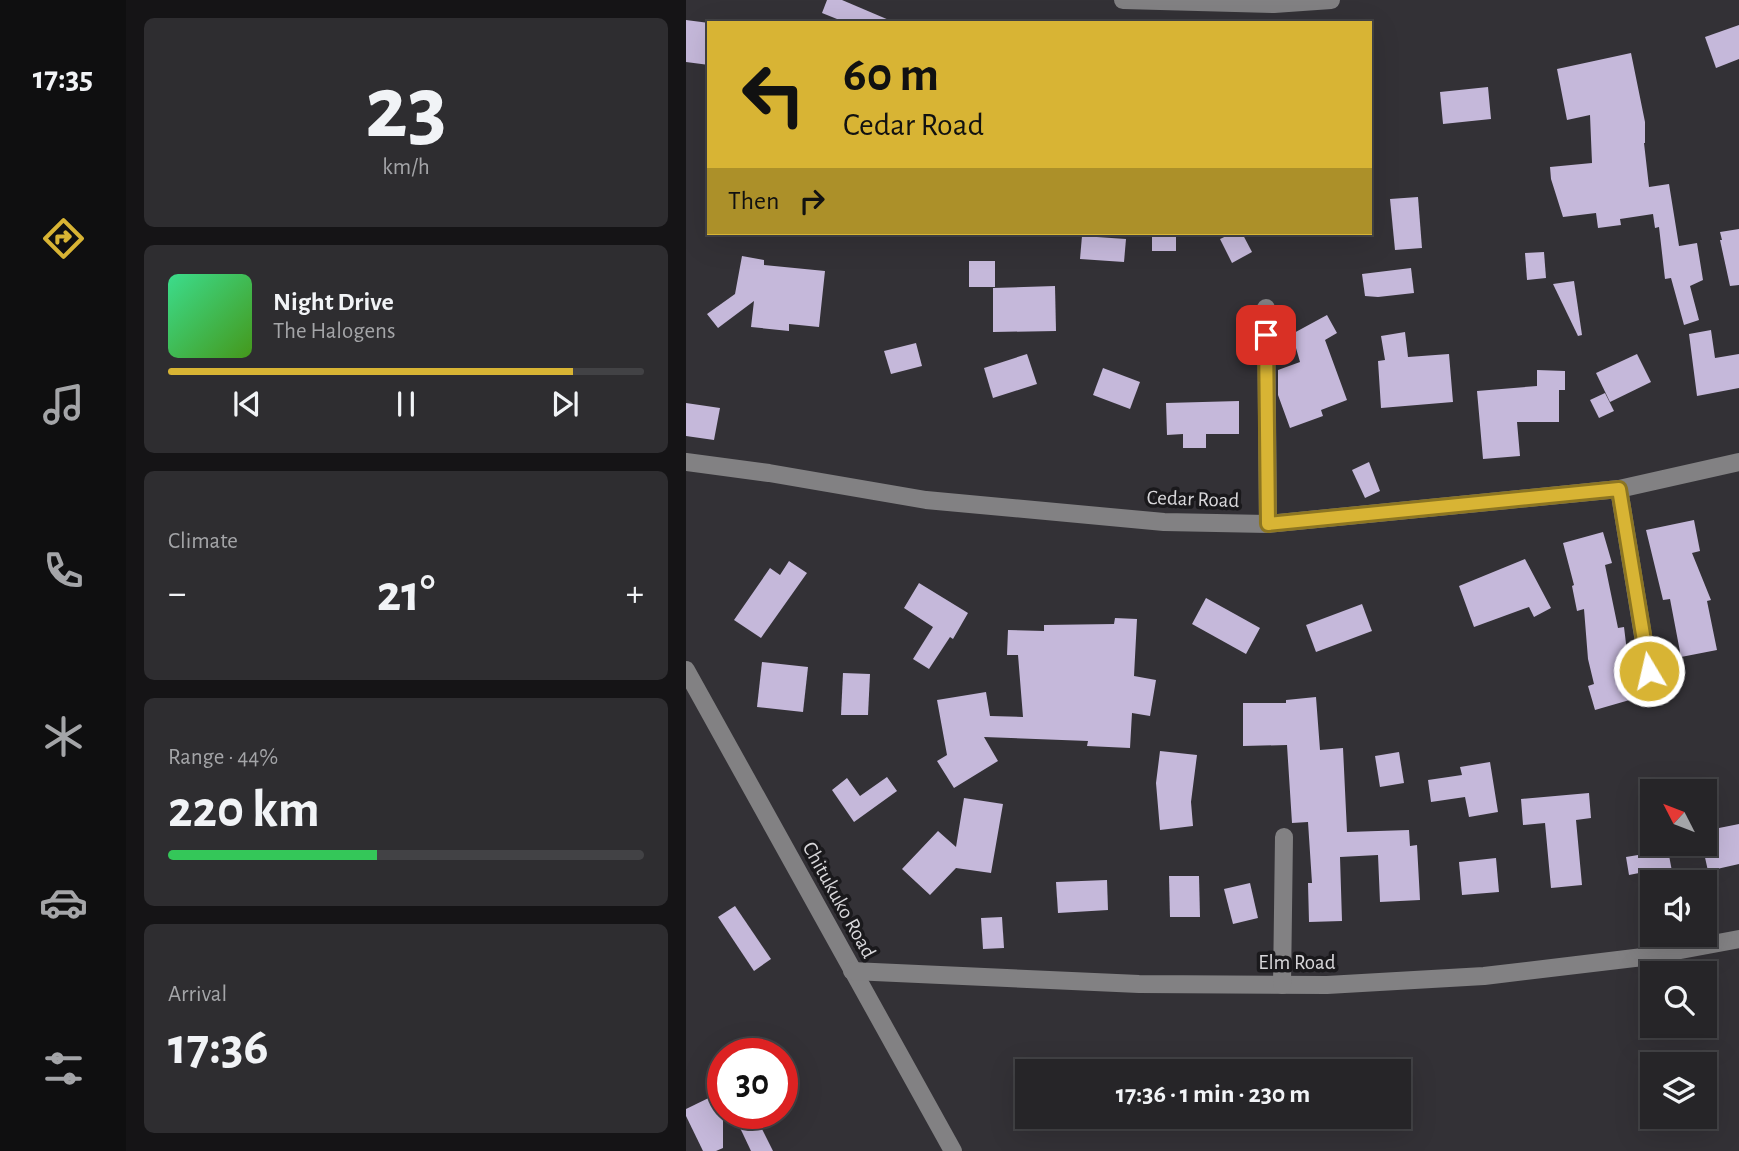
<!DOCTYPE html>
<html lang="en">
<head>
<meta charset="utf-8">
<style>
  body { margin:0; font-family:"Alegreya Sans",sans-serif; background:#2e2d30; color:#f1f3f6; height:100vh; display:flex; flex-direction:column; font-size:26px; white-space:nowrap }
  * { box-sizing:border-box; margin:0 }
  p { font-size:23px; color:#a4a5a8 }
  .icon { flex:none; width:38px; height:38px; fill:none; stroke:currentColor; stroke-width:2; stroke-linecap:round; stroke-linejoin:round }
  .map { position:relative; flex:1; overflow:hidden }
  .drawer { display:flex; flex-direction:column; gap:18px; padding:18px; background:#151416; width:560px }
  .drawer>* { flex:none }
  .banner { position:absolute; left:21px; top:21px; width:665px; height:214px; border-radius:0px; box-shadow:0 7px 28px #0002,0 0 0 2px #424245; background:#d8b434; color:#111; overflow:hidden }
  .needle { width:46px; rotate:312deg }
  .fabs { position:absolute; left:954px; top:779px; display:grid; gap:14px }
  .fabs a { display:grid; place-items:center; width:77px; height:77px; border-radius:0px; background:#262528; box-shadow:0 7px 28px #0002,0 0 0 2px #424245; font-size:35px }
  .speed { position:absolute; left:21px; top:1038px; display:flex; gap:14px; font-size:35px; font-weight:700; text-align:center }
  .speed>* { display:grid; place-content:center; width:91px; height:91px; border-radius:50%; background:#262528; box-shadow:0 7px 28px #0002,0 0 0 2px #424245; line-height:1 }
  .speed .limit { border:10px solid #d22; background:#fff; color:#111 }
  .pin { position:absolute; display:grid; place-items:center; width:60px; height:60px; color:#fff; margin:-30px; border-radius:14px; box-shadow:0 4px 10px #0006 }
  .me { position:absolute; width:77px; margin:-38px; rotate:351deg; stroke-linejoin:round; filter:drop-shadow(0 0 5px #0008) }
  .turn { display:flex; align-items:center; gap:24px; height:147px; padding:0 21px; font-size:32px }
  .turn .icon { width:91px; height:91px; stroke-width:2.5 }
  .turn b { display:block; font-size:49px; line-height:60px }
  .then { display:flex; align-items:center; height:66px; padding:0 21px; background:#0003; gap:14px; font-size:26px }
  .big { font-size:52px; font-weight:600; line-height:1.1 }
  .drawer .tile { flex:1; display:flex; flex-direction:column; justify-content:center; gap:10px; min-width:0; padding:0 24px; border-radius:10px; background:#2e2d30 }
  .drawer .dial { align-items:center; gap:0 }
  .dial b { font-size:91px; line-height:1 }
  .song { display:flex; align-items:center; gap:21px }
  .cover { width:84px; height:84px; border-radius:10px; background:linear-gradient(135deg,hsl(150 70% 55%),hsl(100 70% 35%)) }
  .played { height:7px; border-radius:4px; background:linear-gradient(90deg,#d8b434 85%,#424245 85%) }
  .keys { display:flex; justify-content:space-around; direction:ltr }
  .heat { display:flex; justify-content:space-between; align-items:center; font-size:38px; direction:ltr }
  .charge { height:10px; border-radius:5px; background:linear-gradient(90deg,#34c759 44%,#424245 0) }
  .trip { position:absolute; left:329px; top:1059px; width:396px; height:70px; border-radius:0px; background:#262528; box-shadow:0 7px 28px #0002,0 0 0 2px #424245; font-weight:600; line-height:70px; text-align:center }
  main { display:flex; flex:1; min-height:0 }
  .tabs { display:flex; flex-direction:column; width:126px; justify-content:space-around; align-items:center; background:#0f0f10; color:#a4a5a8 }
  .tabs .icon { width:49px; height:49px }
  .tabs .current { color:#d8b434 }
  .tabs b { font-size:32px; color:#f1f3f6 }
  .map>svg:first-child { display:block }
  .building { fill:#c5b8da }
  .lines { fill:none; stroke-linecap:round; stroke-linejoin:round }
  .minor { stroke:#828183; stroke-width:18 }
  .route-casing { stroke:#8c7522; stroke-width:18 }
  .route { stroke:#d8b434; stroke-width:12 }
  .labels { text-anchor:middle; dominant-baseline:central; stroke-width:7; stroke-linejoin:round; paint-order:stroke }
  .street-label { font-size:21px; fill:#d8d7da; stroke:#1a191c }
</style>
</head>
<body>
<main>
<nav class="tabs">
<b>17:35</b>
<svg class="icon current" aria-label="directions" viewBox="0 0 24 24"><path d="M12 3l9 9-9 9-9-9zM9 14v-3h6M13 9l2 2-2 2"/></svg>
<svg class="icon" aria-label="music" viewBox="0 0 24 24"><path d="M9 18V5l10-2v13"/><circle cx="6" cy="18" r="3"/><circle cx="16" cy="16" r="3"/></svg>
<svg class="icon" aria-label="phone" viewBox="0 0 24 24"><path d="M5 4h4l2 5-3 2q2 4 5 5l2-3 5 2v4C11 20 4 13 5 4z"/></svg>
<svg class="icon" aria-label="climate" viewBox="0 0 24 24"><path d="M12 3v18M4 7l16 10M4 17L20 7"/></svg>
<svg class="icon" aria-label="car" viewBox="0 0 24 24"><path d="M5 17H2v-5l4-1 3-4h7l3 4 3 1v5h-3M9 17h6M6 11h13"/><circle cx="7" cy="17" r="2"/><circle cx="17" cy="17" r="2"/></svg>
<svg class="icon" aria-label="filters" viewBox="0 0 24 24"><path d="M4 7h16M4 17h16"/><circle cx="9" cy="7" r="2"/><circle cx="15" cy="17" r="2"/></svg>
</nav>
<section class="drawer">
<div class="tile dial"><b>23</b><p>km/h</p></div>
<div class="tile">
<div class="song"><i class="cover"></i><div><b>Night Drive</b><p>The Halogens</p></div></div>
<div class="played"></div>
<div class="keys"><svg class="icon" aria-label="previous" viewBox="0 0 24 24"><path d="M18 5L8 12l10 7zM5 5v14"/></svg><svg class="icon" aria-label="pause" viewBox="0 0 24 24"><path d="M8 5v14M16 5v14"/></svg><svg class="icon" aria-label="next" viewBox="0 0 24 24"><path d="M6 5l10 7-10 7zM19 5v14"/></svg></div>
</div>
<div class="tile"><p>Climate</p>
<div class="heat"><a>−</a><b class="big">21°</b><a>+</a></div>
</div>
<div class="tile"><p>Range · 44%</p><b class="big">220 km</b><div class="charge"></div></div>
<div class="tile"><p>Arrival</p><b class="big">17:36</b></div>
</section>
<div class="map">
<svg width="1053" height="1151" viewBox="0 0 1053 1151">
  <rect width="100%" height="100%" fill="#333136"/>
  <g class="building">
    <polygon points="141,0 156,0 210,23 161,23 136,13"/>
    <polygon points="0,20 23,23 23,65 0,62"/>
    <polygon points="1053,25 1053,59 1030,68 1019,37"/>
    <polygon points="945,53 959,122 959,143 958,143 963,187 983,184 993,246 1011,243 1017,280 1004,286 1013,320 998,325 985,278 979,279 973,227 969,228 967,214 934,219 935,225 912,228 910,213 877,217 865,179 864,167 906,163 904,115 881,120 871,69"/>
    <polygon points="802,87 805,119 757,124 754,92"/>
    <polygon points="732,197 736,248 709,250 704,199"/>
    <polygon points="1053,229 1053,285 1044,286 1034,240 1036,240 1034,232"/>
    <rect x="466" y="233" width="24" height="18"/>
    <polygon points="547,233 556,233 566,252 546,263 534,239"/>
    <polygon points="396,236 440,239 438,262 394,259"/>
    <polygon points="858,252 860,278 841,280 839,253"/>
    <polygon points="56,256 78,260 78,265 139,271 133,327 103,324 103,331 65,327 68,301 32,328 21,314 49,294"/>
    <rect x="283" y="261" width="26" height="26"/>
    <polygon points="725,268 728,293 692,297 679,296 676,274"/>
    <polygon points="888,281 896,335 892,336 867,284"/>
    <polygon points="369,286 370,331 307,332 307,288"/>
    <polygon points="641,315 651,333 639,340 661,400 635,410 637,416 604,428 592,395 592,370 614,362 606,334"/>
    <polygon points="1025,330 1029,358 1053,354 1053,388 1011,396 1003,334"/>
    <polygon points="719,332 722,357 763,354 767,402 695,408 692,361 699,360 695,336"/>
    <polygon points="230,343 236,366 205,374 198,351"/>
    <polygon points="341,354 351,384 307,398 298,368"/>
    <polygon points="951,354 965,382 924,402 910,373"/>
    <polygon points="417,368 454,382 444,409 407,395"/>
    <polygon points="851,370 879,371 879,390 873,390 873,422 831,422 834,456 797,459 791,391 851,386"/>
    <polygon points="919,393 928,411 913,418 904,400"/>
    <polygon points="553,401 553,434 520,434 520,448 497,448 497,434 481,435 480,403"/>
    <polygon points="0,403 34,408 28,440 0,436"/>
    <polygon points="683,462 694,491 679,498 666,470"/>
    <polygon points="1008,520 1014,551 1006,553 1025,600 1021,601 1031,650 995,657 984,599 977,600 960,530"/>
    <polygon points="917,532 926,563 919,565 932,628 938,627 942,660 936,660 947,699 909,710 902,686 908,684 902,659 898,609 891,611 886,586 888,585 877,543"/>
    <polygon points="839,559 865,608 848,617 843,607 788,627 773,586"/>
    <polygon points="103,561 121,573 75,638 48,620 84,568 94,575"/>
    <polygon points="233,583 282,613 267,639 264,637 243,669 227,659 247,627 218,608"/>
    <polygon points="520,598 574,628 560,654 506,624"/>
    <polygon points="676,604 686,631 630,652 620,625"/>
    <polygon points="429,618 451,619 448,676 470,680 464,716 446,713 444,748 401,746 402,741 298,737 312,761 268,788 251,761 261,755 251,700 300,692 304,716 337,717 332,655 321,655 322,630 358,631 358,625 428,624"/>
    <polygon points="76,662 122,667 117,712 71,707"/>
    <polygon points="157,673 184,674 182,715 155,715"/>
    <polygon points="630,697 634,750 657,748 661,832 723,830 724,846 731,845 734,900 694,902 692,855 654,857 656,921 623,922 622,883 626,883 622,822 606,823 601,745 557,746 557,703 600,703 600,700"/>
    <polygon points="474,751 511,755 505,802 507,826 474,830 470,783"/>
    <polygon points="713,752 718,783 694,787 689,756"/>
    <polygon points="804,762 812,812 783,817 779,797 745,802 742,780 776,775 774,767"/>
    <polygon points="201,777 211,791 168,822 146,790 161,778 174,796"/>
    <polygon points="903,793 905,818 890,820 896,885 865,888 859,823 837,825 835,799"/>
    <polygon points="278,798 317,804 305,873 270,868 244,895 216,869 252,831 270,847"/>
    <polygon points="1053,824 1053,864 1022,871 1016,844 1018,844 1018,831"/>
    <polygon points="982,850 988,882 955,882 953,873 943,875 940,857"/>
    <polygon points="810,858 813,892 776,895 773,862"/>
    <polygon points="483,876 513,876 514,917 484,917"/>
    <polygon points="421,880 422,910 372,913 370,882"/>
    <polygon points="564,883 572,918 547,924 538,889"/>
    <polygon points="49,906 85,959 68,971 32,917"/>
    <polygon points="316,917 318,948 297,949 295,918"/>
    <polygon points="37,1091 37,1148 30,1151 17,1151 0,1116 0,1109"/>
    <polygon points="47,1113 68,1113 87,1151 65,1151"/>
  </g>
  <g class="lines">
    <g class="minor">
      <polyline points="437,0 588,4 645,0"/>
      <polyline points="580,308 582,524"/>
      <polyline points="0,462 83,473 240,500 478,522 582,524 933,489 1053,462"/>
      <polyline points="933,489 967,697"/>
      <polyline points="0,670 267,1151"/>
      <polyline points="166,971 453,984 641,985 798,976 957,957 1053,939"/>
      <polyline points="596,985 598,837"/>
    </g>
  </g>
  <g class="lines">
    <g class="route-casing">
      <polyline id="route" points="580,335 582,524 933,489 963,671"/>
    </g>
    <use href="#route" class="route"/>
  </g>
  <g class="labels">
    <g class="street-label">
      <text transform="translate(507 499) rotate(2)">Cedar Road</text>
      <text transform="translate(153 900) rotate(61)">Chitukuko Road</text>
      <text x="611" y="962">Elm Road</text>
    </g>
  </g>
</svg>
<div class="fabs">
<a><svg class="needle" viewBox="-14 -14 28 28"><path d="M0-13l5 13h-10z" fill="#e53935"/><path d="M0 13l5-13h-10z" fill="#a4a5a8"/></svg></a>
<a><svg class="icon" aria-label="sound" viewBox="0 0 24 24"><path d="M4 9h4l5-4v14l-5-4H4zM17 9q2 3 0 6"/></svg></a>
<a><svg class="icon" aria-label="search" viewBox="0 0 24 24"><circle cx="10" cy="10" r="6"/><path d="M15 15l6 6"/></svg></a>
<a><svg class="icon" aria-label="layers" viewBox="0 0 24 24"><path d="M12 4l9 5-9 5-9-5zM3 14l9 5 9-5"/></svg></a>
</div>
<div class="speed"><div class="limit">30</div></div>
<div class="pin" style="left:580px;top:335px;background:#d93025"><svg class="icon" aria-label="arrive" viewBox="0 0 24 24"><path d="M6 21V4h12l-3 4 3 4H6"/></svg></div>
<svg class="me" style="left:963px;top:671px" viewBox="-20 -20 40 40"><circle r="17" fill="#d8b434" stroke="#fff" stroke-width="3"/><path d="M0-11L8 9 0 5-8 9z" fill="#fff"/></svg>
<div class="trip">17:36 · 1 min · 230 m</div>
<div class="banner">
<div class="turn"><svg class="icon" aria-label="left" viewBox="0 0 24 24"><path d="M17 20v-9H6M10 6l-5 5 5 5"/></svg><div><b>60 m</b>Cedar Road</div></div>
<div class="then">Then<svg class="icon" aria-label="right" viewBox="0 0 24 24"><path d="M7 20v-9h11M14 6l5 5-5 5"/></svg></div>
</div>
</div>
</main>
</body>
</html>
